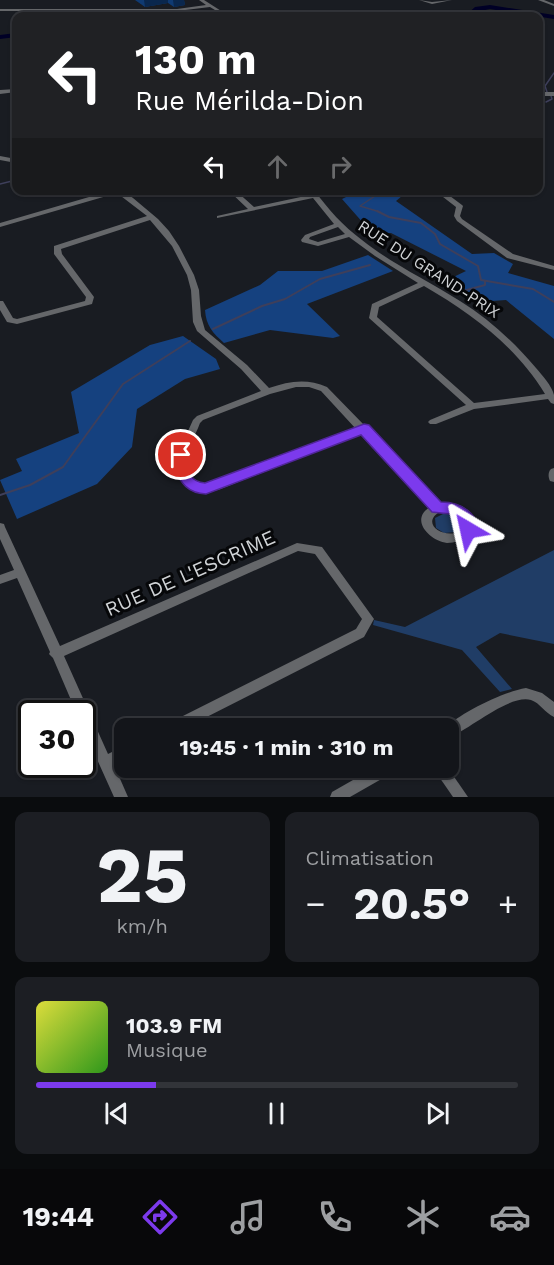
<!DOCTYPE html>
<html lang="fr">
<head>
<meta charset="utf-8">
<style>
  body { margin:0; font-family:"Work Sans",sans-serif; background:#1c1e23; color:#f1f3f6; height:100vh; display:flex; flex-direction:column; font-size:22px; white-space:nowrap }
  * { box-sizing:border-box; margin:0 }
  p { font-size:20px; color:#9d9fa2 }
  .icon { flex:none; width:33px; height:33px; fill:none; stroke:currentColor; stroke-width:2; stroke-linecap:round; stroke-linejoin:round }
  .map { position:relative; height:797px; overflow:hidden }
  .details { display:flex; flex-direction:column; gap:15px; padding:15px; background:#0a0c0e; flex:1 }
  .details>* { flex:none }
  .hud { position:absolute; left:12px; top:12px; width:531px; height:183px; border-radius:12px; box-shadow:0 2px 4px #0004,0 0 0 2px #323439; background:#202124; color:#fff; overflow:hidden }
  .speed { position:absolute; left:18px; top:700px; display:flex; gap:12px; font-size:30px; font-weight:700; text-align:center }
  .speed>* { display:grid; place-content:center; width:78px; height:78px; border-radius:50%; background:#13151a; box-shadow:0 2px 4px #0004,0 0 0 2px #323439; line-height:1 }
  .speed .limit { border:3px solid #111; border-radius:9px; background:#fff; color:#111 }
  .pin { position:absolute; display:grid; place-items:center; width:51px; height:51px; color:#fff; margin:-26px; border:3px solid #fff; border-radius:50%; box-shadow:0 2px 6px #0007 }
  .me { position:absolute; width:66px; margin:-33px; rotate:324deg; stroke-linejoin:round; filter:drop-shadow(0 0 4px #0008) }
  .turn { display:flex; align-items:center; gap:21px; height:126px; padding:0 24px; font-size:27px }
  .turn .icon { width:78px; height:78px; stroke-width:2.5 }
  .turn b { display:block; font-size:42px; line-height:51px }
  .lanes { display:flex; align-items:center; height:57px; padding:0 24px; background:#0003; justify-content:center; gap:30px; direction:ltr }
  .lanes .off { opacity:.35 }
  .big { font-size:45px; font-weight:700; line-height:1.1 }
  .details .tile { flex:1; display:flex; flex-direction:column; justify-content:center; gap:9px; min-width:0; padding:0 21px; border-radius:12px; background:#1c1e23 }
  .details .dial { align-items:center; gap:0 }
  .dial b { font-size:78px; line-height:1 }
  .song { display:flex; align-items:center; gap:18px }
  .cover { width:72px; height:72px; border-radius:9px; background:linear-gradient(135deg,hsl(60 70% 55%),hsl(110 70% 35%)) }
  .played { height:6px; border-radius:3px; background:linear-gradient(90deg,#7c3aed 25%,#323439 25%) }
  .keys { display:flex; justify-content:space-around; direction:ltr }
  .heat { display:flex; justify-content:space-between; align-items:center; font-size:33px; direction:ltr }
  .details .tiles { flex:1; display:grid; gap:15px; grid-template-columns:1fr 1fr }
  .tile:last-child { grid-column:span 2 }
  .trip { position:absolute; left:114px; top:718px; width:345px; height:60px; border-radius:12px; background:#13151a; box-shadow:0 2px 4px #0004,0 0 0 2px #323439; font-weight:700; line-height:60px; text-align:center }
  .dock { display:flex; height:96px; justify-content:space-around; align-items:center; background:#08080a; color:#9d9fa2 }
  .dock .icon { width:42px; height:42px }
  .dock .on { color:#7c3aed }
  .dock b { font-size:27px; color:#f1f3f6 }
  .map>svg:first-child { display:block }
  .green { fill:#203d66 }
  .forest { fill:#15417f }
  .lines { fill:none; stroke-linecap:round; stroke-linejoin:round }
  .stream-far1 { stroke:#3e3f5b; stroke-width:1.5 }
  .stream { stroke:#3e3f5b; stroke-width:2 }
  .river { fill:#000026; fill-rule:evenodd }
  .minor { fill:#65676a; fill-rule:evenodd }
  .wall { fill:#0f3a72 }
  .shaded-wall { fill:#0a274d }
  .route { fill:#7c3aed; stroke:#51269a; stroke-width:1.5 }
  .labels { text-anchor:middle; dominant-baseline:central; stroke-width:6; stroke-linejoin:round; paint-order:stroke }
  .street-label { font-size:16px; fill:#d0d3d6; stroke:#060709 }
  .near-street-label { font-size:20px; fill:#d0d3d6; stroke:#060709 }
</style>
</head>
<body>
<div class="map">
<svg width="554" height="797" viewBox="0 0 554 797">
  <rect width="100%" height="100%" fill="#191c22"/>
  <g class="green">
    <path d="M445,513C453,514 461,517 461,527L457,532L444,533L436,528L435,518Z"/>
    <polygon points="554,550 554,644 500,633 476,647 512,689 500,692 462,650 373,625 374,620 405,627"/>
  </g>
  <g class="forest">
    <polygon points="356,191 408,191 396,201 472,254 494,253 513,264 508,273 554,286 554,339 506,300 478,302 441,283 466,271 391,233 372,233 342,199 356,192"/>
    <path d="M368,255L393,271L307,304L340,336L333,338L270,330L224,343C213,333 206,326 205,310L260,285L278,271H322Z"/>
    <polygon points="183,336 216,359 220,369 185,379 137,409 132,447 97,484 17,519 0,480 22,471 16,459 79,433 71,392 150,345"/>
  </g>
  <g class="lines">
    <g class="stream-far1">
      <polyline points="547,92 545,86 554,73"/>
      <polyline points="546,102 552,99 551,96"/>
      <polyline points="538,103 541,103"/>
      <polyline points="0,184 16,180"/>
      <polyline points="380,212 360,206 384,190"/>
    </g>
    <g class="stream">
      <polyline points="377,211 389,217 421,223 435,234 440,244 478,266 481,280 533,289 554,302"/>
      <polyline points="463,291 485,285 485,281"/>
      <polyline points="213,329 262,306 285,299 320,279 370,265"/>
      <polyline points="0,495 30,485 63,467 123,384 190,341"/>
    </g>
    <g class="river">
      <polygon points="490,5 554,15 554,19 490,9 480,11 473,16 465,16 475,7"/>
      <polygon points="16,33 16,37 0,39 0,35"/>
    </g>
    <g class="minor">
      <polygon points="199,0 204,0 229,16 225,16 210,7 177,11 0,11 0,9 177,9 206,5"/>
      <polygon points="419,0 432,2 452,0 432,4"/>
      <polygon points="538,0 544,0 554,4 554,6"/>
      <polygon points="16,89 16,92 0,94 0,90"/>
      <rect x="538" y="92" width="16" height="4"/>
      <polygon points="0,156 16,159 16,163 0,160"/>
      <path d="M113,190H122L133,198L158,219L169,231L179,246L194,275L199,290L201,316L205,330L247,365L269,388C289,381 307,378 327,387L365,426L367,427L368,430L439,503L448,504L461,507L468,512L474,523L470,536C462,540 455,543 447,543C430,541 409,520 430,507L361,434L218,490C194,495 180,486 174,462L193,420L197,416L261,391L241,369L197,331L193,322L191,290L187,275L172,246L150,220L61,249L62,254L94,297L92,304L17,324L7,322L0,310V301H3L13,318L17,319L85,301L86,297L54,254V246L147,216L117,193L0,227V223ZM296,387H309L321,391L356,429L216,483C202,486 185,481 184,463C184,456 197,432 200,423L203,420L270,394ZM441,511C451,511 458,514 464,523L461,531C443,540 419,523 441,511Z"/>
      <path d="M228,190H235L254,207L310,195L307,190H314C328,209 343,226 362,240C392,264 427,280 460,301C489,319 514,342 536,368C542,375 552,386 554,395C554,398 554,401 554,404L551,403L548,399L474,409L436,424H430L428,422L430,420L466,405L369,318L372,304L418,283L375,256L349,237L318,246L302,242L301,240L305,235L334,224L313,198L217,218V216L248,209ZM338,227L345,234L318,242L309,239L310,237ZM424,286C472,314 516,346 545,394L474,403L377,317L379,307Z"/>
      <polygon points="434,190 442,190 462,205 463,206 460,216 462,219 513,254 554,266 554,270 507,258 457,221 454,216 456,207"/>
      <path d="M554,468V482L550,481C548,477 548,472 551,469Z"/>
      <polygon points="0,523 4,524 5,527 60,646 297,543 322,547 374,619 364,637 183,729 163,729 165,725 356,629 362,619 315,554 298,551 64,656 108,754 124,746 124,759 114,765 128,797 114,797 82,726 82,714 77,714 53,658 49,654 50,652 17,578 0,584 0,575 14,570 0,539"/>
      <path d="M526,688L542,693L554,702V717C545,713 540,703 531,700C509,694 469,730 448,738V729H443C461,713 502,692 526,688Z"/>
      <polygon points="374,768 394,768 392,773 350,797 330,797 332,792"/>
      <polygon points="433,768 448,768 468,797 453,797"/>
    </g>
  </g>
  <polygon class="wall" points="135,0 184,0 185,5 174,7 168,3 145,7"/>
  <g class="shaded-wall">
    <polygon points="144,0 168,0 168,3 145,7"/>
    <polygon points="173,0 184,0 185,5 174,7"/>
  </g>
  <path class="route" d="M364,424L369,425L441,502C457,502 468,507 476,520L474,534H462L460,521L450,514L432,512L361,435L206,494C186,493 181,482 172,466L176,451H186C190,462 184,482 205,483Z"/>
  <g class="labels">
    <g class="street-label">
      <text transform="translate(429 269) rotate(33)">RUE DU GRAND-PRIX</text>
    </g>
    <g class="near-street-label">
      <text transform="translate(190 573) rotate(-24)">RUE DE L'ESCRIME</text>
    </g>
  </g>
</svg>
<div class="speed"><div class="limit">30</div></div>
<div class="pin" style="left:181px;top:455px;background:#d93025"><svg class="icon" aria-label="arrive" viewBox="0 0 24 24"><path d="M6 21V4h12l-3 4 3 4H6"/></svg></div>
<svg class="me" style="left:468px;top:530px" viewBox="-20 -20 40 40"><path d="M0-17L14 15 0 8-14 15z" fill="#7c3aed" stroke="#fff" stroke-width="4"/></svg>
<div class="trip">19:45 · 1 min · 310 m</div>
<div class="hud">
<div class="turn"><svg class="icon" aria-label="left" viewBox="0 0 24 24"><path d="M17 20v-9H6M10 6l-5 5 5 5"/></svg><div><b>130 m</b>Rue Mérilda-Dion</div></div>
<div class="lanes"><svg class="icon" aria-label="left" viewBox="0 0 24 24"><path d="M17 20v-9H6M10 6l-5 5 5 5"/></svg><svg class="icon off" aria-label="ahead" viewBox="0 0 24 24"><path d="M12 20V5M6 11l6-6 6 6"/></svg><svg class="icon off" aria-label="right" viewBox="0 0 24 24"><path d="M7 20v-9h11M14 6l5 5-5 5"/></svg></div>
</div>
</div>
<section class="details">
<div class="tiles">
<div class="tile dial"><b>25</b><p>km/h</p></div>
<div class="tile"><p>Climatisation</p>
<div class="heat"><a>−</a><b class="big">20.5°</b><a>+</a></div>
</div>
<div class="tile">
<div class="song"><i class="cover"></i><div><b>103.9 FM</b><p>Musique</p></div></div>
<div class="played"></div>
<div class="keys"><svg class="icon" aria-label="previous" viewBox="0 0 24 24"><path d="M18 5L8 12l10 7zM5 5v14"/></svg><svg class="icon" aria-label="pause" viewBox="0 0 24 24"><path d="M8 5v14M16 5v14"/></svg><svg class="icon" aria-label="next" viewBox="0 0 24 24"><path d="M6 5l10 7-10 7zM19 5v14"/></svg></div>
</div>
</div>
</section>
<nav class="dock">
<b>19:44</b>
<svg class="icon on" aria-label="directions" viewBox="0 0 24 24"><path d="M12 3l9 9-9 9-9-9zM9 14v-3h6M13 9l2 2-2 2"/></svg>
<svg class="icon" aria-label="music" viewBox="0 0 24 24"><path d="M9 18V5l10-2v13"/><circle cx="6" cy="18" r="3"/><circle cx="16" cy="16" r="3"/></svg>
<svg class="icon" aria-label="phone" viewBox="0 0 24 24"><path d="M5 4h4l2 5-3 2q2 4 5 5l2-3 5 2v4C11 20 4 13 5 4z"/></svg>
<svg class="icon" aria-label="climate" viewBox="0 0 24 24"><path d="M12 3v18M4 7l16 10M4 17L20 7"/></svg>
<svg class="icon" aria-label="car" viewBox="0 0 24 24"><path d="M5 17H2v-5l4-1 3-4h7l3 4 3 1v5h-3M9 17h6M6 11h13"/><circle cx="7" cy="17" r="2"/><circle cx="17" cy="17" r="2"/></svg>
</nav>
</body>
</html>
